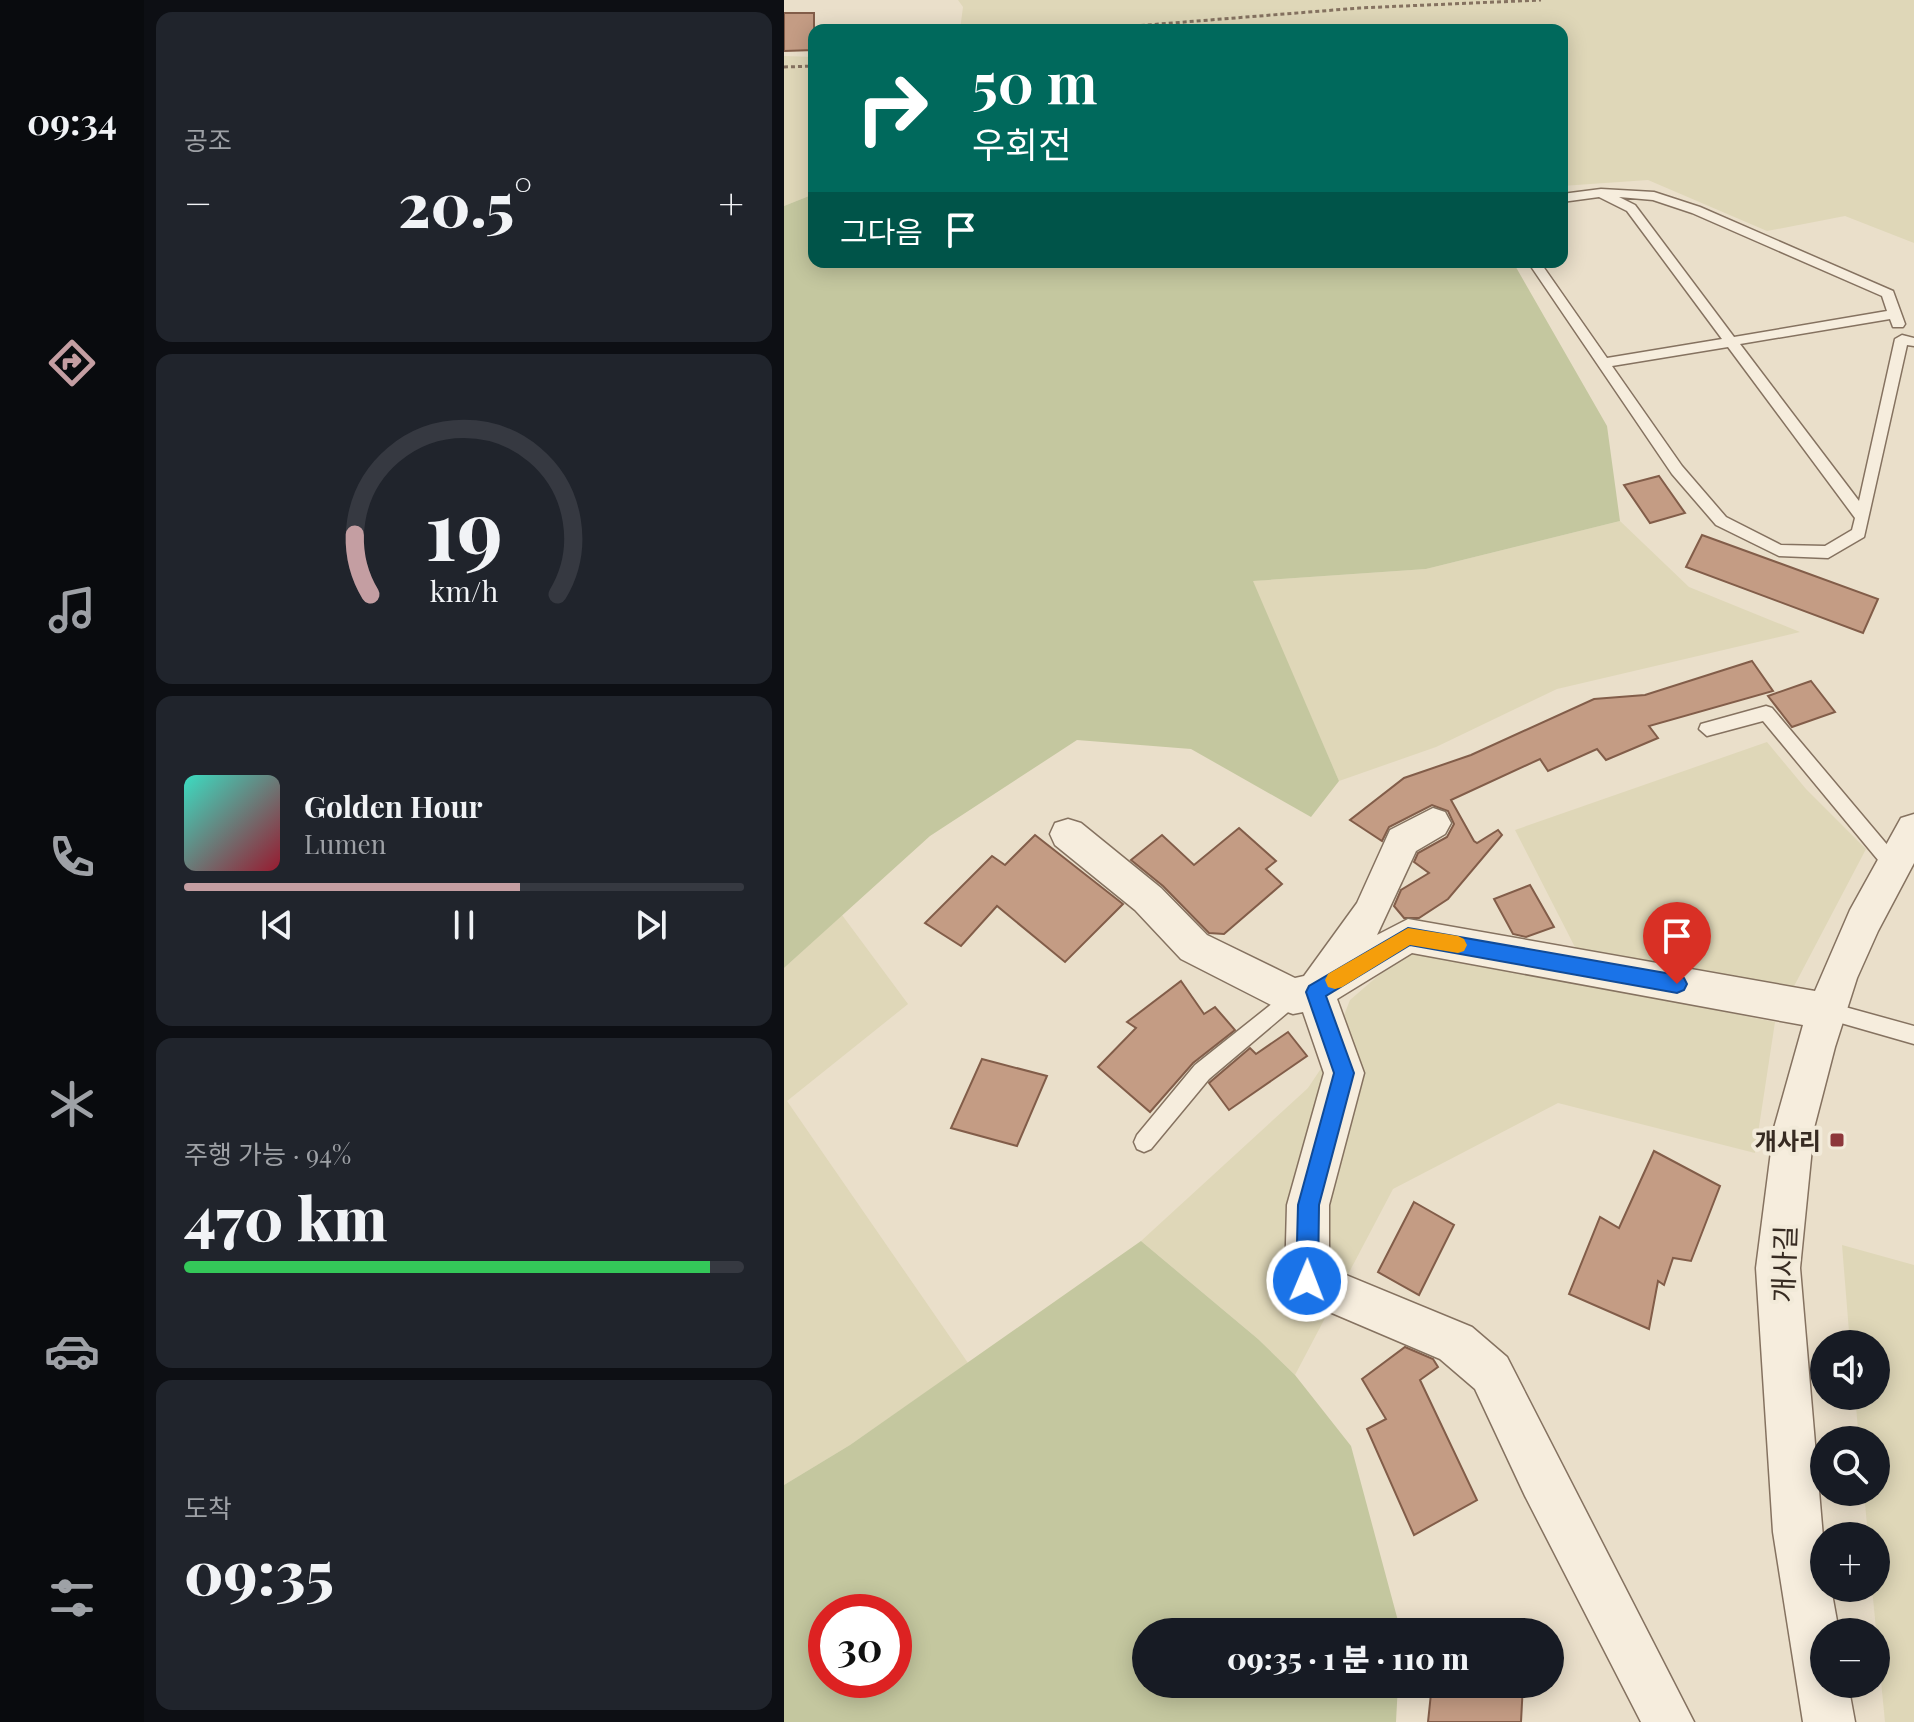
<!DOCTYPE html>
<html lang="ko">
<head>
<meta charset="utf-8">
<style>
  body { margin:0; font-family:"Playfair Display","Noto Sans KR",serif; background:#20242c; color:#f1f3f6; height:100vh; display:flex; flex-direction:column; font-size:30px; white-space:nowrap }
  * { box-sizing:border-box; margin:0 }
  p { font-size:26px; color:#9ea1a6 }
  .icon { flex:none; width:44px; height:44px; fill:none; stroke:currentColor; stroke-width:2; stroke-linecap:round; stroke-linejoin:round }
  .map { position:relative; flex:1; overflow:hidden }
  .details { display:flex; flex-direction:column; gap:12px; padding:12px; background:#0d0f14; width:640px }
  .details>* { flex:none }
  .top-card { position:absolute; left:24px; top:24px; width:760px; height:244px; border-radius:16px; box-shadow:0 4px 20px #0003; background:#00695c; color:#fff; overflow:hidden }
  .controls { position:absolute; left:1026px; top:1330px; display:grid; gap:16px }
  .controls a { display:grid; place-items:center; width:80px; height:80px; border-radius:50%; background:#171b24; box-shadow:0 4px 20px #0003; font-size:40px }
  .speed { position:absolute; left:24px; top:1594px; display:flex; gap:16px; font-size:40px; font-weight:700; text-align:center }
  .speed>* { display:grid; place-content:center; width:104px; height:104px; border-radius:50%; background:#171b24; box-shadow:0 4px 20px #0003; line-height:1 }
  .speed .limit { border:12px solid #d22; background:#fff; color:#111 }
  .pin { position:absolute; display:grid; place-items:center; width:68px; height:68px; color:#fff; margin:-82px -34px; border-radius:50% 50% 50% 0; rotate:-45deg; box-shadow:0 0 8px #0007 }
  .pin .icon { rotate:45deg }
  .me { position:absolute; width:88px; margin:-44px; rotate:1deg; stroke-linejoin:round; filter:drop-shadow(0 0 6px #0008) }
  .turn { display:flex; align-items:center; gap:28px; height:168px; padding:0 32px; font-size:36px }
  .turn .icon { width:104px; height:104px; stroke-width:2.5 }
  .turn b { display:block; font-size:56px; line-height:68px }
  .then { display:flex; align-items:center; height:76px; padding:0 32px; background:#0003; gap:16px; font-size:30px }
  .big { font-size:60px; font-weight:800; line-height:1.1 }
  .details .card { flex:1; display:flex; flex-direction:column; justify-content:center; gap:12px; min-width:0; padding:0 28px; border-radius:16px; background:#20242c }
  .details .dial { align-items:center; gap:0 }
  .dial svg { height:208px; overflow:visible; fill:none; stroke:#363941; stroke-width:7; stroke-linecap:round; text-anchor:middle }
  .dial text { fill:#f1f3f6; stroke:none }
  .song { display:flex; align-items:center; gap:24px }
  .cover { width:96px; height:96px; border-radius:12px; background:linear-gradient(135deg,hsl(170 70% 55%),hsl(350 70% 35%)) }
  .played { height:8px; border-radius:4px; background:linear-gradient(90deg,#c49ea2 60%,#363941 60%) }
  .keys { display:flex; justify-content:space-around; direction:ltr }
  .heat { display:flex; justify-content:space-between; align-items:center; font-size:44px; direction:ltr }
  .charge { height:12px; border-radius:6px; background:linear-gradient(90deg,#34c759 94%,#363941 0) }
  .trip { position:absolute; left:348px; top:1618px; width:432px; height:80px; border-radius:40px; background:#171b24; box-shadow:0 4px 20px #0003; font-weight:800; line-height:80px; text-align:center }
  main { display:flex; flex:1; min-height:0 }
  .dock { display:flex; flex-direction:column; width:144px; justify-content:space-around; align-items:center; background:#090b0e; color:#9ea1a6 }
  .dock .icon { width:56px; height:56px }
  .dock .selected { color:#c49ea2 }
  .dock b { font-size:36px; color:#f1f3f6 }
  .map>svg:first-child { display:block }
  .farmland { fill:#dfd7b8 }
  .green { fill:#c4c79f; fill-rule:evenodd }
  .building { fill:#c49c84; stroke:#825d49; stroke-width:2 }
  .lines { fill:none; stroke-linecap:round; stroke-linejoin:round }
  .service-casing { stroke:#857260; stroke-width:3 }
  .minor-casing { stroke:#857260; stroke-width:3 }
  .path { stroke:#857260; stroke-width:3; stroke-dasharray:4 3; stroke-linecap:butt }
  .service { fill:#f6eddd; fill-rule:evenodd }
  .minor { fill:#f6eddd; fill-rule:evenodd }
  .route { fill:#1a73e8; stroke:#114b97; stroke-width:2 }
  .slow { fill:#f59e0b }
  .poi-dot { fill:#8d373b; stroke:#f2ead9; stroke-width:3 }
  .labels { text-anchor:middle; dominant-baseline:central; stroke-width:8; stroke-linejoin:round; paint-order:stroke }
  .poi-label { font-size:24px; font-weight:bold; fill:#372b22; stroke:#f2ead9; text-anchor:end }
  .near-street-label { font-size:28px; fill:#372b22; stroke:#f2ead9 }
</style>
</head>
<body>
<main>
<nav class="dock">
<b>09:34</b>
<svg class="icon selected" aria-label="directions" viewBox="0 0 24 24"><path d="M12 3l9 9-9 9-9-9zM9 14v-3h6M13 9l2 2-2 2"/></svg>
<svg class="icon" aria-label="music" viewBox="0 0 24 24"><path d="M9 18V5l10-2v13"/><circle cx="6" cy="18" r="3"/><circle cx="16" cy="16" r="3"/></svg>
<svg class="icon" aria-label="phone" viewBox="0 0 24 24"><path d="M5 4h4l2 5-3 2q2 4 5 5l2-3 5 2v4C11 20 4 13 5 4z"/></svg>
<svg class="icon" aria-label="climate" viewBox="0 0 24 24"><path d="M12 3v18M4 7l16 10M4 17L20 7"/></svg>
<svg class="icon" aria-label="car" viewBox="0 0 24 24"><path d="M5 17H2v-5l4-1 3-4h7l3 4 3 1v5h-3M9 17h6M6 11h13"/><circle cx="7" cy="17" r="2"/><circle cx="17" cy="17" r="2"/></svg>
<svg class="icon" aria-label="filters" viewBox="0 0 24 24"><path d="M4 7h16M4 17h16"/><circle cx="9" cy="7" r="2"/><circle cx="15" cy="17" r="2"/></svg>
</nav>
<section class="details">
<div class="card"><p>공조</p>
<div class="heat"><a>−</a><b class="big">20.5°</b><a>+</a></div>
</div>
<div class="card dial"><svg viewBox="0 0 100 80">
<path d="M14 69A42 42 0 1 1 86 69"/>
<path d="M14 69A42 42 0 0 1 8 46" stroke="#c49ea2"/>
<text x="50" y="56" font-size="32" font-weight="700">19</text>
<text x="50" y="72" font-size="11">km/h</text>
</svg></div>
<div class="card">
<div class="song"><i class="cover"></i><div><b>Golden Hour</b><p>Lumen</p></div></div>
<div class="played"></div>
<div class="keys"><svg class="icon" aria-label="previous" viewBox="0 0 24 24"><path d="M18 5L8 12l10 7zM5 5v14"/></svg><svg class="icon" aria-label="pause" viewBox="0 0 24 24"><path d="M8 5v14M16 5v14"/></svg><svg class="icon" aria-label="next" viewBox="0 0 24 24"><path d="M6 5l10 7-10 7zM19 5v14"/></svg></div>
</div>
<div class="card"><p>주행 가능 · 94%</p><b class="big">470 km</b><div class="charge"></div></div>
<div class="card"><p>도착</p><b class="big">09:35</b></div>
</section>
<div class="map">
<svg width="1130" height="1722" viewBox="0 0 1130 1722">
  <rect width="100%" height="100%" fill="#eadfca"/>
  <g class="farmland">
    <polygon points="174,0 1130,0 1130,243 1061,216 983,231 864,180 778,186 778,30 176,30 179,7"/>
    <polygon points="0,56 30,57 30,194 0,206"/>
    <polygon points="836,521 905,587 1016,632 773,689 652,747 555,781 468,581 642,569"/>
    <polygon points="983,742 1022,789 1082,849 1008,990 796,957 731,830"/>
    <polygon points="58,915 124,1004 3,1101 184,1363 66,1445 0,1485 0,968"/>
    <polygon points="626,948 991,1022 971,1153 774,1103 609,1189 511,1375 474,1339 357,1241 524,1088 542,1061 566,1000"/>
    <polygon points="1058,1245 1130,1265 1130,1722 1101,1722 1088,1588 1092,1588 1092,1536 1084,1536 1080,1492 1092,1492 1092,1440 1075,1440 1071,1396 1092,1396 1092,1344 1066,1344"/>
  </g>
  <g class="green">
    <polygon points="30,194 30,262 729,262 823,426 836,521 642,569 469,581 555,781 527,817 407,749 293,740 146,836 0,968 0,206"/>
    <path d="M357,1241L474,1339L511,1375L567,1446L617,1632H362V1684H614L612,1722H0V1485L66,1445ZM42,1612H110V1680H42Z"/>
  </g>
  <g class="building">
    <polygon points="0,13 30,13 30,50 0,51"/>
    <polygon points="875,476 901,513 866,523 840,485"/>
    <polygon points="918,535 1094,599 1079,633 902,567"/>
    <polygon points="968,661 989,691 865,726 874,738 822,760 813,749 764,771 756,759 667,800 690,841 693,843 714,830 718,835 664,899 635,918 620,918 610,906 617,890 645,873 630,862 634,853 663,837 670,824 664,811 648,805 605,827 598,841 566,820 620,778 687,755 810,699 861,695"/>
    <polygon points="1027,681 1051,712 1008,727 984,696"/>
    <polygon points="455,828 492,861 482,869 498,884 440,934 425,933 379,886 347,860 378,835 410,865"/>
    <polygon points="251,835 339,904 281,962 213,906 177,946 141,923 208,856 221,865"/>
    <polygon points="746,885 770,927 742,937 729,934 710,899"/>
    <polygon points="397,981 420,1014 431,1007 451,1030 409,1063 366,1112 314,1067 352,1028 343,1022"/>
    <polygon points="504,1032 523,1056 445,1110 425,1083 466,1048 472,1054"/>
    <polygon points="198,1059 263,1076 233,1146 167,1128"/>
    <polygon points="870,1151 936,1186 907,1261 889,1258 880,1285 874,1281 865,1329 785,1294 816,1217 835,1228"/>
    <polygon points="630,1202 670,1225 635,1295 594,1272"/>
    <polygon points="621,1347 649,1359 654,1367 636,1380 693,1500 630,1535 583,1429 602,1419 578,1379"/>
    <polygon points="648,1684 739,1684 737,1722 644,1722"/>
  </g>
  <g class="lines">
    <g class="service-casing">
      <g id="service">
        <path d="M817,189L870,192L916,207L1109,291L1121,324L1119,327H1109L1106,319L956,344L1075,501L1111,339L1118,335L1130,338V346L1123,345L1080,537L1044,558L995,556L932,525L888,474L744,262H756L823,358L938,339L843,211L815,197L778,202V194ZM835,197L869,200L908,213L1098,296L1103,311L950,337L851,205ZM944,347L1071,518L1068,530L1041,546L997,545L942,517L898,466L828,366Z"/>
        <polygon points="982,706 988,708 1116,860 1119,866 1116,872 1110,874 1104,872 979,721 923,736 915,729 917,724"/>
        <polygon points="509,987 516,990 519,996 516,1002 425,1079 367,1149 360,1152 353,1149 350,1142 353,1135 411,1065"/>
        <polygon points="1043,1002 1130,1026 1130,1044 1036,1017 1033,1011 1036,1005"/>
      </g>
    </g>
    <g class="minor-casing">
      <polygon id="minor" points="649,808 661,812 667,823 661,834 632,851 593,935 624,919 1031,991 1066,910 1117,818 1130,814 1130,863 1094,931 1073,978 1051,1047 1030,1128 1016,1268 1040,1549 1040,1588 1047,1588 1055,1632 1040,1632 1040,1684 1064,1684 1071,1722 1019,1722 989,1532 972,1268 990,1128 1019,1025 628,953 553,999 580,1073 545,1205 545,1268 688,1327 723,1357 910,1722 857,1722 741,1496 691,1389 656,1359 508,1296 501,1281 503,1205 540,1073 519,1012 509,1014 495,1009 397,959 351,910 271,845 266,834 271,823 284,819 297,823 377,888 423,935 511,978 520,976 573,903 606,830"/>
    </g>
    <g class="path">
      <polyline points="301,30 575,8 757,0"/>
      <polyline points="0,67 30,66"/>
    </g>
    <use href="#service" class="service"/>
    <use href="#minor" class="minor"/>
  </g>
  <polygon class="route" points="624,928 893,975 900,978 903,984 900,990 893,993 626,945 542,996 570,1073 535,1205 534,1281 531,1288 523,1292 515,1288 512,1281 514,1205 550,1073 522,992 525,986"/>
  <polygon class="slow" points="624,928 674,936 680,939 683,945 680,951 674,953 626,945 558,987 551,989 544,987 541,980 544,974"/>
  <rect class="poi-dot" x="1045" y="1132" width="16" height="16" rx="4"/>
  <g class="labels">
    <g class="poi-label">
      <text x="1037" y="1140">개사리</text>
    </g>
    <g class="near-street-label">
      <text transform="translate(999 1264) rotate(-88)">개사길</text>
    </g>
  </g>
</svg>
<div class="controls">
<a><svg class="icon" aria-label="sound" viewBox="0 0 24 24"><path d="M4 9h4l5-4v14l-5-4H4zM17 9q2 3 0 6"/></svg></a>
<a><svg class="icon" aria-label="search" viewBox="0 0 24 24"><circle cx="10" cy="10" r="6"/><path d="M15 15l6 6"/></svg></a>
<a>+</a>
<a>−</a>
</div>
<div class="speed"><div class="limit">30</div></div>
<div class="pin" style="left:893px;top:984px;background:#d93025"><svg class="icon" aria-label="arrive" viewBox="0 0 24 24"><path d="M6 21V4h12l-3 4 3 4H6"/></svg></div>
<svg class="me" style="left:523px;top:1281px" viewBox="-20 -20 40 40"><circle r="17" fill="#1a73e8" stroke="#fff" stroke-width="3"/><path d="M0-11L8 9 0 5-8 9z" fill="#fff"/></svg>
<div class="trip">09:35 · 1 분 · 110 m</div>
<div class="top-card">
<div class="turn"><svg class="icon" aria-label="right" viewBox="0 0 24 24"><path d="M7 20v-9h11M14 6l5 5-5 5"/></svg><div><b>50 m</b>우회전</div></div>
<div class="then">그다음<svg class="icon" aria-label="arrive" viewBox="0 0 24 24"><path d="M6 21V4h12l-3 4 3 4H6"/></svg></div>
</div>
</div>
</main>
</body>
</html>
